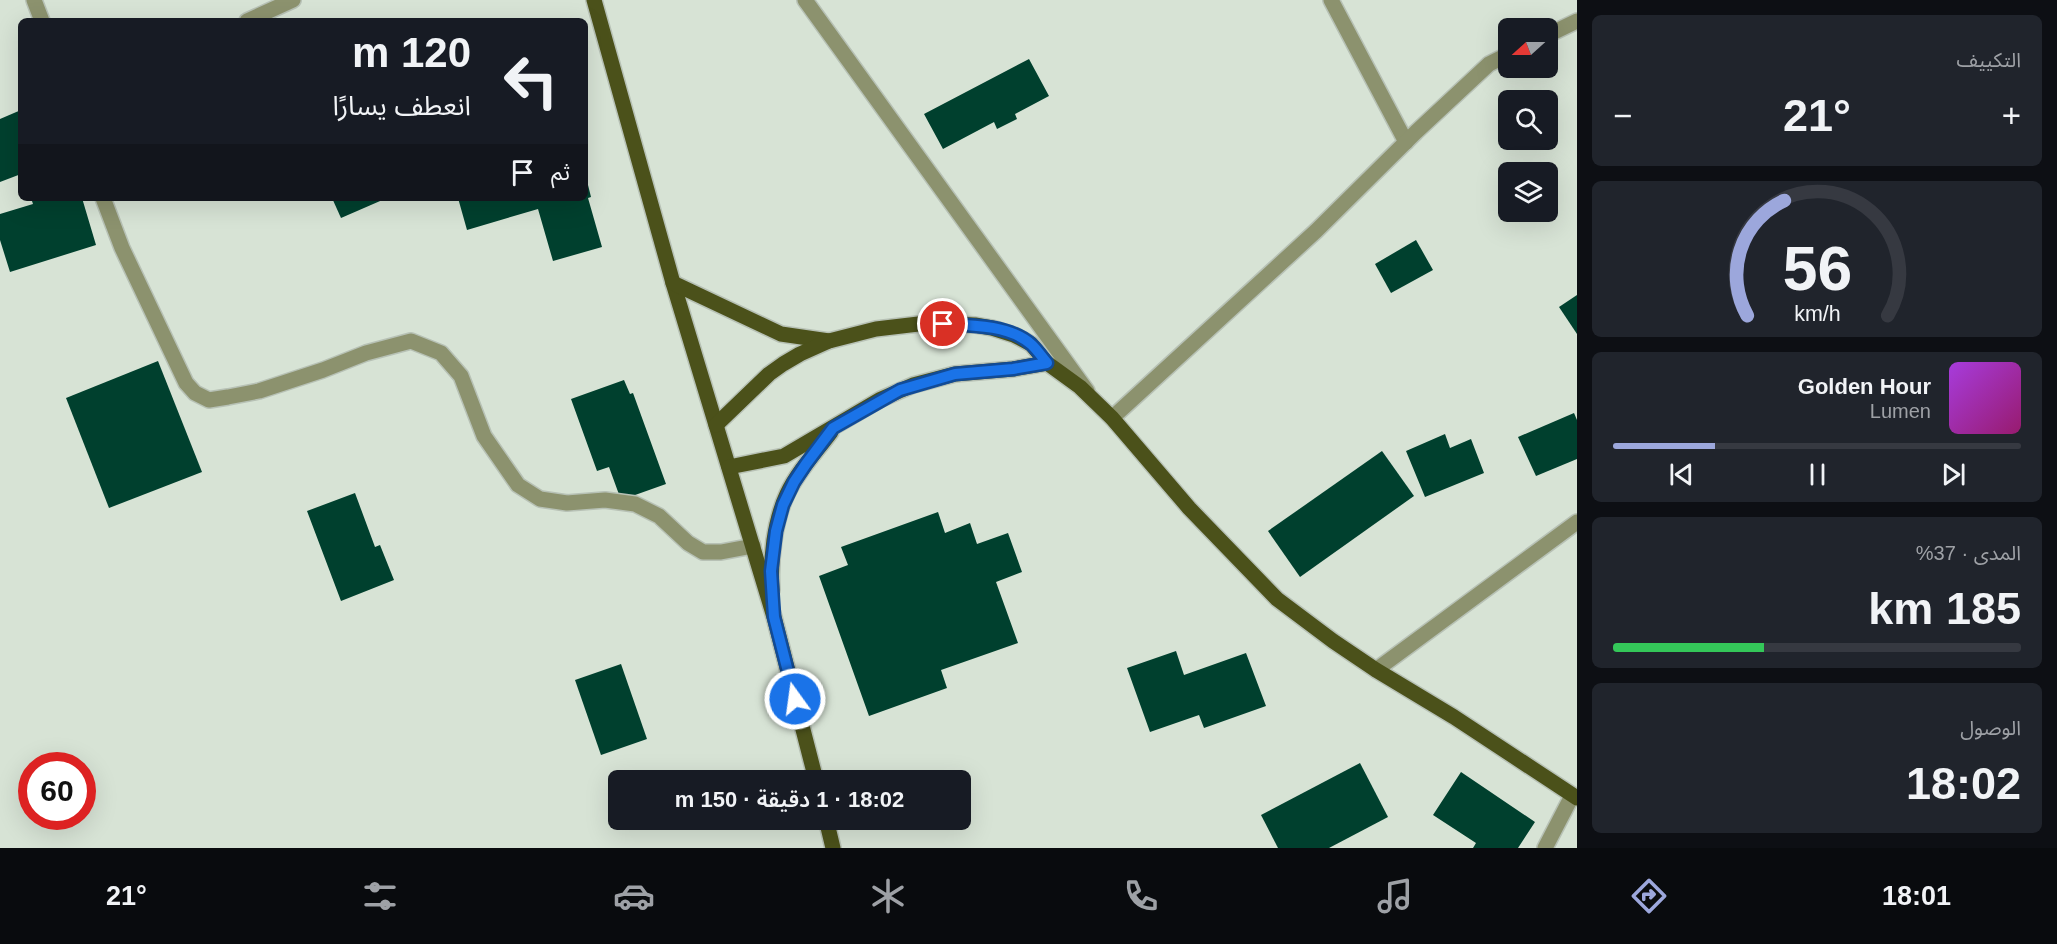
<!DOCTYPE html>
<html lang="ar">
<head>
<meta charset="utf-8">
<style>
  body { margin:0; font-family:Arial,"Noto Sans Arabic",sans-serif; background:#20242c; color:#f1f3f6; direction:rtl; height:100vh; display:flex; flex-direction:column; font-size:22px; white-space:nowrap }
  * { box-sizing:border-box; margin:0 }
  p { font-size:20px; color:#9ea1a6 }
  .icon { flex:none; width:33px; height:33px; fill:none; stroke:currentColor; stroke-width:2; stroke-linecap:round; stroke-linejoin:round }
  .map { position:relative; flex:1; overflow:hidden; direction:ltr }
  .drawer { display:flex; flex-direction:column; gap:15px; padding:15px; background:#0d0f14; width:480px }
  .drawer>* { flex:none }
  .guide { position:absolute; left:18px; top:18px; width:570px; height:183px; border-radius:9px; box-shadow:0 6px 24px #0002; direction:rtl; background:#171b24; color:#f1f3f6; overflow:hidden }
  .needle { width:39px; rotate:249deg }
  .controls { position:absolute; left:1498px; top:18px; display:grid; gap:12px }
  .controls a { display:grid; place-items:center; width:60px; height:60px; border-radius:9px; background:#171b24; box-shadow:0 6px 24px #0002; font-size:30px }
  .speed { position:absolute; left:18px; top:752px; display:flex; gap:12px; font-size:30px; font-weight:700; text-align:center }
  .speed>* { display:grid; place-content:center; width:78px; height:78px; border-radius:50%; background:#171b24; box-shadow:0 6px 24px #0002; line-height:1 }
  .speed .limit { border:9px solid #d22; background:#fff; color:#111 }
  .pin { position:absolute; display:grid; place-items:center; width:51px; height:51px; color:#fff; margin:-26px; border:3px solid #fff; border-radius:50%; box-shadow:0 2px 6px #0007 }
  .me { position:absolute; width:66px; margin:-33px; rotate:346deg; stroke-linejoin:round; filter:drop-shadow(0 0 4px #0008) }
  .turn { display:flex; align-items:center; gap:21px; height:126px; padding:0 18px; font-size:27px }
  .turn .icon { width:78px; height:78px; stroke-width:2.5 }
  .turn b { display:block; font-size:42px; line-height:51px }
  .then { display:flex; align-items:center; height:57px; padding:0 18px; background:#0003; gap:12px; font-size:22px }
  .big { font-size:45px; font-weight:600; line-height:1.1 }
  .drawer .card { flex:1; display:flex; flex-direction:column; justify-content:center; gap:9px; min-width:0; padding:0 21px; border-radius:9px; background:#20242c }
  .drawer .dial { align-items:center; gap:0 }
  .dial svg { height:156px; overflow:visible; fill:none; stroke:#363941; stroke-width:7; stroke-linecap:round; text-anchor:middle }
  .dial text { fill:#f1f3f6; stroke:none }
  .song { display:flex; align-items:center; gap:18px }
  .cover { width:72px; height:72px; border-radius:9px; background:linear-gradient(135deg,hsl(280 70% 55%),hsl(320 70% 35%)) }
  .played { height:6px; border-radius:3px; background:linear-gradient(90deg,#9ca7dc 25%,#363941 25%) }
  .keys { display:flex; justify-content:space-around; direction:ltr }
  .heat { display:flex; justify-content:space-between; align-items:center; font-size:33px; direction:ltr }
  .charge { height:9px; border-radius:4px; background:linear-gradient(90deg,#34c759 37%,#363941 0) }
  .trip { position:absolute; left:608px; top:770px; width:363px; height:60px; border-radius:9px; background:#171b24; box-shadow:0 6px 24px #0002; font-weight:600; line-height:60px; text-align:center; direction:rtl }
  .tabs { display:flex; height:96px; justify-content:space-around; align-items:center; background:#090b0e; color:#9ea1a6 }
  .tabs .icon { width:42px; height:42px }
  .tabs .selected { color:#9ca7dc }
  .tabs b { font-size:27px; color:#f1f3f6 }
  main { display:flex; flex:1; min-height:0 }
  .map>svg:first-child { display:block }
  .building { fill:#00402e }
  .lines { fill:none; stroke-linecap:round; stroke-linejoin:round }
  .minor-casing { stroke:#b7c1b5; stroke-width:18 }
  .major-casing { stroke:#b7c1b5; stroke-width:18 }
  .minor { stroke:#8c926e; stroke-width:15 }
  .major { stroke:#4b511a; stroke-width:15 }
  .route-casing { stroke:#114b97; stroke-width:15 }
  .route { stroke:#1a73e8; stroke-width:10 }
</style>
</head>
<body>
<main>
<section class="drawer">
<div class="card"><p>التكييف</p>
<div class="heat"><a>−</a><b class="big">21°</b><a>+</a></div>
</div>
<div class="card dial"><svg viewBox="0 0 100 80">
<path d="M14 69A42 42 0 1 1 86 69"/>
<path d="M14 69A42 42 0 0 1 33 10" stroke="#9ca7dc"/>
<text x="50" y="56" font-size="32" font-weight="700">56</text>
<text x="50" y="72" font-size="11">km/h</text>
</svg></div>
<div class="card">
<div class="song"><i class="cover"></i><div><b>Golden Hour</b><p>Lumen</p></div></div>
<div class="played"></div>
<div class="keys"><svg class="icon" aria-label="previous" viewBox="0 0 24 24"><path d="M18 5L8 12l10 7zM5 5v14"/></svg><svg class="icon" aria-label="pause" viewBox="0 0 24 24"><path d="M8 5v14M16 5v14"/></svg><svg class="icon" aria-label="next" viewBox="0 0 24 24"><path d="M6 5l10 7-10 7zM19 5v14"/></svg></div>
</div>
<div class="card"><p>المدى · 37%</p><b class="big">185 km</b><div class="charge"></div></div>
<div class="card"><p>الوصول</p><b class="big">18:02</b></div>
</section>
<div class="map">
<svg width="1577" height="848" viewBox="0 0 1577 848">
  <rect width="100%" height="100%" fill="#d7e3d5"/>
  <g class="building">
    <polygon points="1029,59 1049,96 1015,114 1017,119 997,129 994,122 943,149 924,114"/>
    <polygon points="21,110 21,174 0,182 0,119"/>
    <polygon points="586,177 591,197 588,198 602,247 553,261 538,209 467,230 458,198 585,198"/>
    <polygon points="31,198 82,198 96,245 10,272 0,240 0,214 33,204"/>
    <polygon points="332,198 387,198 341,218"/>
    <polygon points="1416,240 1433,270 1391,293 1375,264"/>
    <polygon points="1577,295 1577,334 1559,307"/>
    <polygon points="158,361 202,472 109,508 66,398"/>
    <polygon points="624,380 630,394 633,393 666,484 621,500 609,467 597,471 571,399"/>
    <polygon points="1574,413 1577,420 1577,459 1536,476 1518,437"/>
    <polygon points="1445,434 1450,448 1471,439 1484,473 1425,497 1406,451"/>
    <polygon points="1382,451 1414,496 1300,577 1268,531"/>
    <polygon points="355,493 375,547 380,545 394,580 341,601 307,511"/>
    <polygon points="938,512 945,533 970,523 977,544 1008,533 1022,572 996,582 1018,643 941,670 947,688 869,716 819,576 848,565 841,547"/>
    <polygon points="1176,651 1184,675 1246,653 1266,706 1204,728 1199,715 1150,732 1127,668"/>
    <polygon points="621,664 647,739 601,755 575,680"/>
    <polygon points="1360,763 1388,817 1329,848 1278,848 1261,815"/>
    <polygon points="1461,772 1535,822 1518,848 1473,848 1476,843 1433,815"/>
  </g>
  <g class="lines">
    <g class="minor-casing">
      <g id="minor">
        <polyline points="34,0 42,21"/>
        <polyline points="805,0 1087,391"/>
        <polyline points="1331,0 1406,142"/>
        <polyline points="247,21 293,0"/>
        <polyline points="1548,35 1577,21"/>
        <polyline points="103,198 122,248 186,383 195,393 209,400 228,397 259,391 323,370 366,353 411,341 441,353 461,376 484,436 518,485 540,499 567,503 605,500 635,504 659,516 688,543 703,552 721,552 753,546"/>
        <polyline points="1112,418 1316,231 1416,132 1489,64 1509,54"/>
        <polyline points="1376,670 1577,522"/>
        <polyline points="1545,848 1572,796"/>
      </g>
    </g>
    <g class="major-casing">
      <g id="major">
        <polyline points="594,0 673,283 774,617 816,780"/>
        <polyline points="673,283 781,334 829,341"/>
        <polyline points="716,425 769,374 783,364 800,354 829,341 876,329 927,323 975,325 992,328 1014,335 1031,344 1047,363 1080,387 1112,418 1189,508 1277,599 1333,641 1376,670 1454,717 1577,798"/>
        <polyline points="729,467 784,456 881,399 913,385 955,374 1013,369 1047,363"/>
        <path d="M772,590C770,559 774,522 787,494C798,471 816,452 831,432"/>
        <polyline points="826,819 833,848"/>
      </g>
    </g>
    <use href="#minor" class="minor"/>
    <use href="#major" class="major"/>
  </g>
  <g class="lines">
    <g class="route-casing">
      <path id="route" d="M795,699L774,617L771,571L776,531L783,505L794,482L806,464L833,428L900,390L955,374L1013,369L1047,363C1042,357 1038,351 1032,345C1011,325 970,325 943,324"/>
    </g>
    <use href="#route" class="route"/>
  </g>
</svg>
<div class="controls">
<a><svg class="needle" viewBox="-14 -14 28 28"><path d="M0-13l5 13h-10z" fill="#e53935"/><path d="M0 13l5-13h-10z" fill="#9ea1a6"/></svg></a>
<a><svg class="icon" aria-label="search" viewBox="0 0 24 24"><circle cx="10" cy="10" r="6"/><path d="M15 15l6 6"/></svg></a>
<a><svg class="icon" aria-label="layers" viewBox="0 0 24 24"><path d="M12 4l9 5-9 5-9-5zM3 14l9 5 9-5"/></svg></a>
</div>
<div class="speed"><div class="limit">60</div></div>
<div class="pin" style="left:943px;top:324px;background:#d93025"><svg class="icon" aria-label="arrive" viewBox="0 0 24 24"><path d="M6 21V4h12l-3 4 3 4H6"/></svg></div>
<svg class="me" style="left:795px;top:699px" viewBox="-20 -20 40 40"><circle r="17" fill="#1a73e8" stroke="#fff" stroke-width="3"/><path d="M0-11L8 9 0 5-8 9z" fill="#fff"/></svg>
<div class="trip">18:02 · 1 دقيقة · 150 m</div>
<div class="guide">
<div class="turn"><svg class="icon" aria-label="left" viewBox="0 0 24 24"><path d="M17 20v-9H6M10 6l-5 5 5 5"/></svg><div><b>120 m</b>انعطف يسارًا</div></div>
<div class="then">ثم<svg class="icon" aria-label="arrive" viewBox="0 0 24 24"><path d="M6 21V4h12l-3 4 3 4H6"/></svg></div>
</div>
</div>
</main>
<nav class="tabs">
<b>18:01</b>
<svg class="icon selected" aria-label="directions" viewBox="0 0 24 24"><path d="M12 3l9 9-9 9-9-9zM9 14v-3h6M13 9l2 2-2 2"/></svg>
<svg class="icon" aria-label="music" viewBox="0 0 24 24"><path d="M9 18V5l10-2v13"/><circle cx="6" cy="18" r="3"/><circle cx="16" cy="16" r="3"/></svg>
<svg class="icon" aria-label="phone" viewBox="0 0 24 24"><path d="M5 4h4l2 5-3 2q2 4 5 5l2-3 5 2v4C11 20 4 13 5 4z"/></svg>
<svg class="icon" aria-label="climate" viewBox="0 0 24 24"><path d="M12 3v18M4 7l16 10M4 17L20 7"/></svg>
<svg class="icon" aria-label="car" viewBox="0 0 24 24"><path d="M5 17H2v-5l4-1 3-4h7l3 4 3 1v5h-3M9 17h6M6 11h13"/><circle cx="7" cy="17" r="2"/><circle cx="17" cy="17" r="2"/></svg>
<svg class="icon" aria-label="filters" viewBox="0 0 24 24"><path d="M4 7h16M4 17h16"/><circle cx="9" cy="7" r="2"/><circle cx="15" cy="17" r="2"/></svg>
<b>21°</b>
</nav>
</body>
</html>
